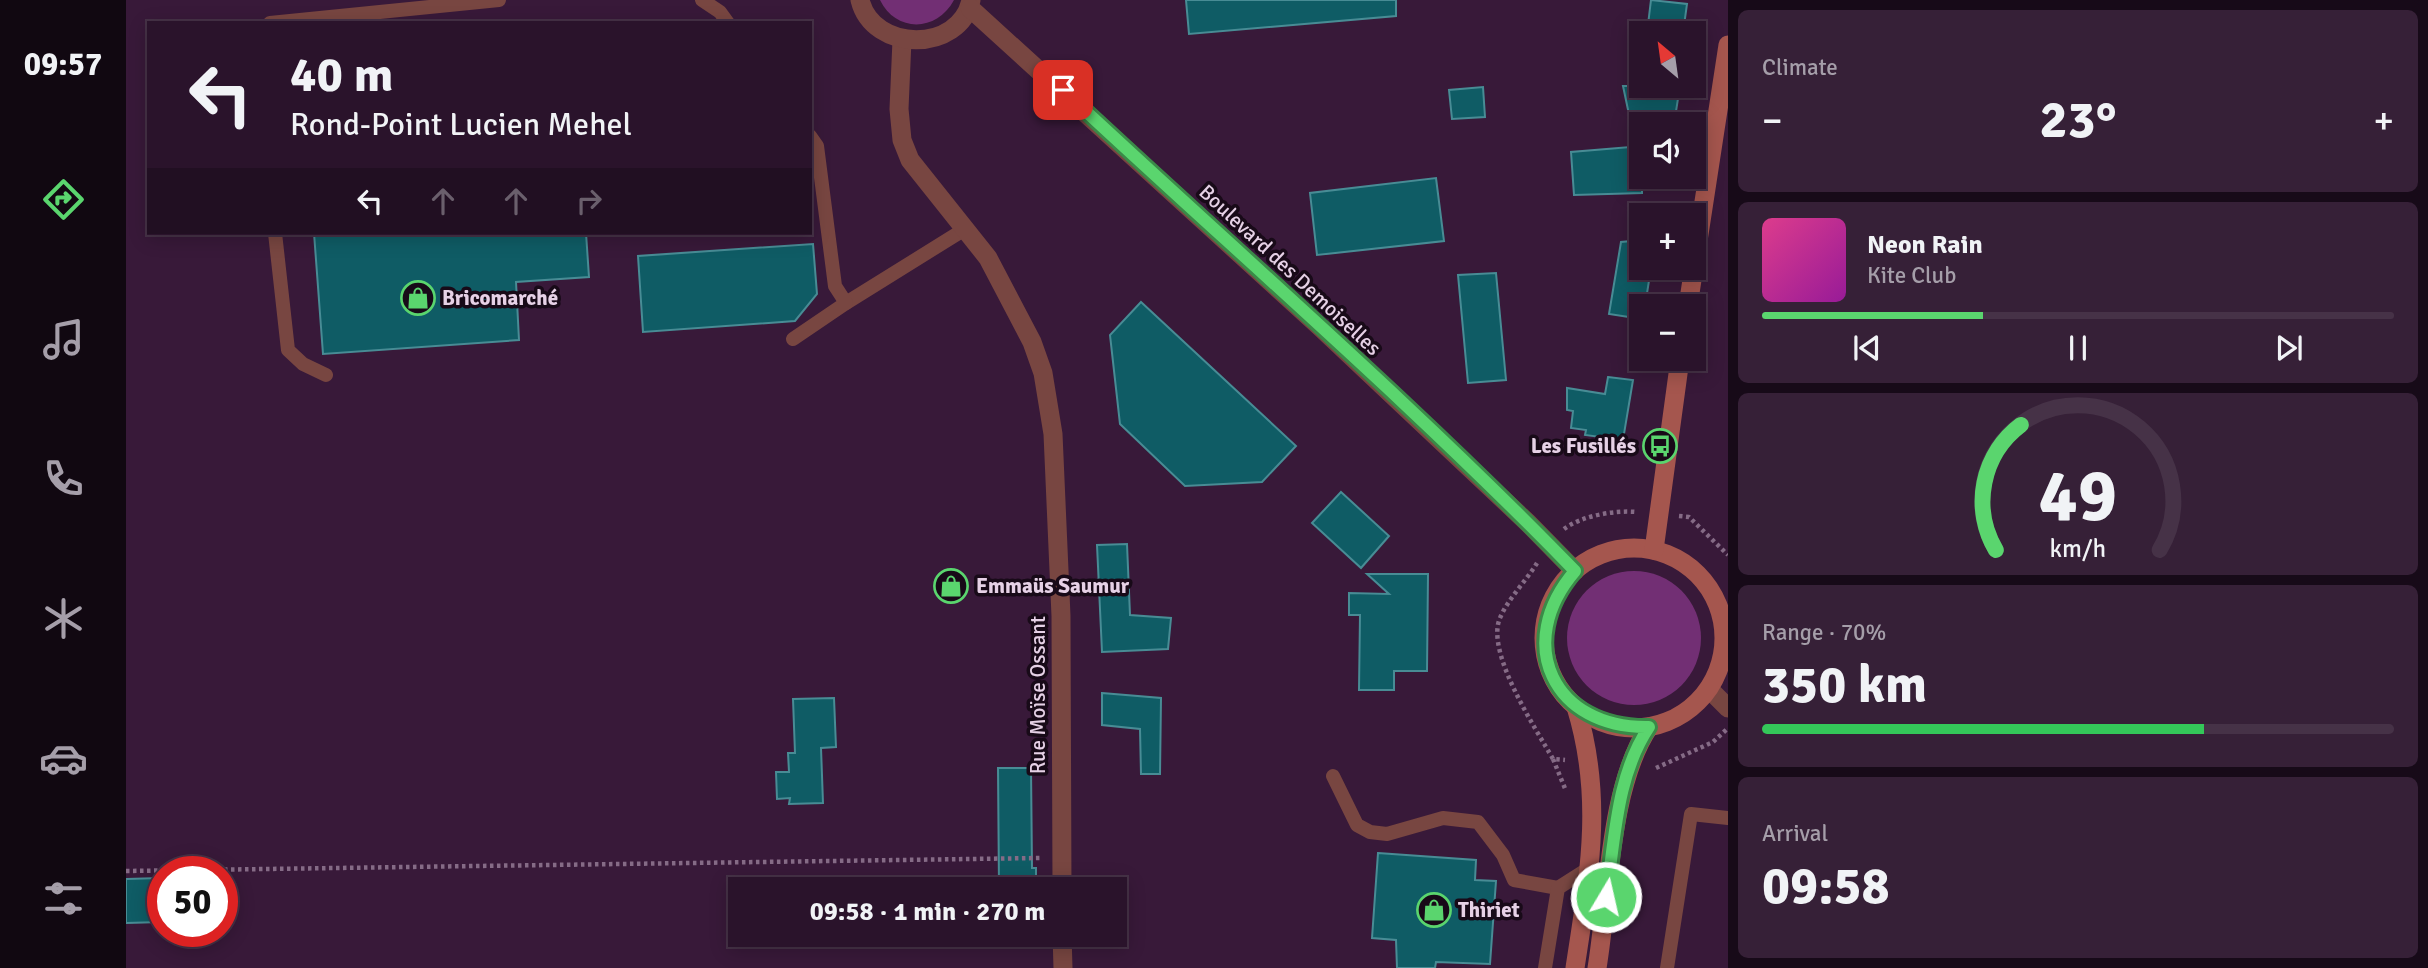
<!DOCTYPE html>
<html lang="en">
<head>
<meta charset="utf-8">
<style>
  body { margin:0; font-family:Signika,sans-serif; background:#362037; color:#f1f3f6; height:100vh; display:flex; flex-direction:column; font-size:26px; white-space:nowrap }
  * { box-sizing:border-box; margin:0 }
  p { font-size:23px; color:#a59ea9 }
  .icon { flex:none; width:38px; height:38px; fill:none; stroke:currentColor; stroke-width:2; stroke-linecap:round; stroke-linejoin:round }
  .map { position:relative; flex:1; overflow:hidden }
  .details { display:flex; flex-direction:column; gap:10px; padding:10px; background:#170a18; width:700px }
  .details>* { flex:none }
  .hud { position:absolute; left:21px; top:21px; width:665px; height:214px; border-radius:0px; box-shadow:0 4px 18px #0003,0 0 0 2px #463247; background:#2a132b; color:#f1f3f6; overflow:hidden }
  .needle { width:46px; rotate:331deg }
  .buttons { position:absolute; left:1503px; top:21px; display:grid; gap:14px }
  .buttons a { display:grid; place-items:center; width:77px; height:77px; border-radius:0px; background:#2a132b; box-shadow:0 4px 18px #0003,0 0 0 2px #463247; font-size:35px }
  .speed { position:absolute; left:21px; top:856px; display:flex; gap:14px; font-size:35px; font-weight:700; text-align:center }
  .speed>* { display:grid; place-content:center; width:91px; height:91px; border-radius:50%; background:#2a132b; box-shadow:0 4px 18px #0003,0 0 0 2px #463247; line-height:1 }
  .speed .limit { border:10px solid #d22; background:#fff; color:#111 }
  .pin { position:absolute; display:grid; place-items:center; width:60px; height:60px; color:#fff; margin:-30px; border-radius:14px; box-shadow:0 4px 10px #0006 }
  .me { position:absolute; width:77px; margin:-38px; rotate:9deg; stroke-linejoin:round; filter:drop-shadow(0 0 5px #0008) }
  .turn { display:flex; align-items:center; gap:24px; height:147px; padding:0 28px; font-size:32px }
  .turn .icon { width:91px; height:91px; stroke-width:2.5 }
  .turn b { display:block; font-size:49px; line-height:60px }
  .lanes { display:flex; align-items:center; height:66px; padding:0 28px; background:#0003; justify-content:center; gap:35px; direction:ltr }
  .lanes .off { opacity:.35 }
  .big { font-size:52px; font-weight:700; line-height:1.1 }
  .details .widget { flex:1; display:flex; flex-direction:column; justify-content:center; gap:10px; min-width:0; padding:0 24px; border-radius:10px; background:#362037 }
  .details .dial { align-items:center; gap:0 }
  .dial svg { height:182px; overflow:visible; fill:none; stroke:#463247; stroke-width:7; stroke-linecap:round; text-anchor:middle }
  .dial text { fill:#f1f3f6; stroke:none }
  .song { display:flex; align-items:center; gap:21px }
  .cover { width:84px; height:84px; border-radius:10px; background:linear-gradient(135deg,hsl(330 70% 55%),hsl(300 70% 35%)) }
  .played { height:7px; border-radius:4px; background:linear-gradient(90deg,#5ad56e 35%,#463247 35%) }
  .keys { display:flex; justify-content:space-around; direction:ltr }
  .heat { display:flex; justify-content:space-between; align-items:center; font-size:38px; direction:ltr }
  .charge { height:10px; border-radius:5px; background:linear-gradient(90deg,#34c759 70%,#463247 0) }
  .trip { position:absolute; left:602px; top:877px; width:399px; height:70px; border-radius:0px; background:#2a132b; box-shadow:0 4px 18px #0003,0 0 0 2px #463247; font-weight:700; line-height:70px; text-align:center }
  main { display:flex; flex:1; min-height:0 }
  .tabs { display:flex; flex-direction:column; width:126px; justify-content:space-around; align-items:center; background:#110811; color:#a59ea9 }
  .tabs .icon { width:49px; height:49px }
  .tabs .on { color:#5ad56e }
  .tabs b { font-size:32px; color:#f1f3f6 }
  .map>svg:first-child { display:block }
  .green { fill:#722f74 }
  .building { fill:#0f5c65; stroke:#488c95; stroke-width:2 }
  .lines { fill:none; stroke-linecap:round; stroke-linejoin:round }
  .path { stroke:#856b86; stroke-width:4.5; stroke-dasharray:3.5 3.5; stroke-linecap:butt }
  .service { stroke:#784641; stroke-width:14 }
  .minor { stroke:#784641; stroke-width:19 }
  .tertiary { stroke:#784641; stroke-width:19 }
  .secondary { stroke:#a5564e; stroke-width:19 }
  .route-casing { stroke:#3a8a48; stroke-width:18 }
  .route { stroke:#5ad56e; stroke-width:12 }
  .labels { text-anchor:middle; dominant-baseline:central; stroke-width:7; stroke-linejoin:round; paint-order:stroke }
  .street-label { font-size:21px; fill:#e6d1e6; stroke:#180a18 }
  .poi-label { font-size:21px; font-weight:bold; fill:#e6d1e6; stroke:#180a18; text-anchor:start }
</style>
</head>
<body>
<main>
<nav class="tabs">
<b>09:57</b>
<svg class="icon on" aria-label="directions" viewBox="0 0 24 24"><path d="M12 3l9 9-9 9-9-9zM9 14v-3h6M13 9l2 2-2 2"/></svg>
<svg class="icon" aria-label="music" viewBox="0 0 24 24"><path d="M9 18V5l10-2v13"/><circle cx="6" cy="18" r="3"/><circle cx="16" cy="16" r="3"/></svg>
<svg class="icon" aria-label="phone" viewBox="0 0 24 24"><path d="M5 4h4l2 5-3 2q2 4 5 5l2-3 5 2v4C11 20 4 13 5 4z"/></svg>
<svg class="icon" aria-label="climate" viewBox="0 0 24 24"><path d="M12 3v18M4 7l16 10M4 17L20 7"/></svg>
<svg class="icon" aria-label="car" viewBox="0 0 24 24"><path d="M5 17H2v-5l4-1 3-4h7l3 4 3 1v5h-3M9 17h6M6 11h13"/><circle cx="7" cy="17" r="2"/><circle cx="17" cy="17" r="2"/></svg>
<svg class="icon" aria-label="filters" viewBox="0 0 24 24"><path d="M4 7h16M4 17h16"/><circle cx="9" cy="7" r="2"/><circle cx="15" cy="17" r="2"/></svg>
</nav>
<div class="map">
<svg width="1602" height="968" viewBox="0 0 1602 968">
  <rect width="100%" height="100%" fill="#381939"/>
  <g class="green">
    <path d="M754,0H828C811,32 770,33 754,0Z"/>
    <circle cx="1508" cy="638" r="67"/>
  </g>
  <g class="building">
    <polygon points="1060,0 1270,0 1270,16 1063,34"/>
    <polygon points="1525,0 1561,4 1557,33 1521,33"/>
    <polygon points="1497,86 1554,86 1548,124 1505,124"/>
    <polygon points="1357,87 1359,117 1326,119 1323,90"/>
    <polygon points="1516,146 1516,193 1448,195 1445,152"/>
    <polygon points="1310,178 1318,241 1191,255 1184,193"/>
    <polygon points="188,233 460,233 463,277 390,282 393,340 197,354"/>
    <polygon points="1516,240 1516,268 1525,268 1519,306 1516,306 1516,319 1483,314 1495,242"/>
    <polygon points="687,244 691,294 669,321 517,332 512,256"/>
    <polygon points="1370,273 1380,380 1342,383 1332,275"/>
    <polygon points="1015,302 1170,446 1136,482 1059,486 994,424 984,335"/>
    <polygon points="1482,377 1507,380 1497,440 1459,435 1460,430 1445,428 1447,411 1441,410 1441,388 1479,394"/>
    <polygon points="1215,492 1263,536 1235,568 1186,523"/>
    <polygon points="1001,544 1004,615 1045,618 1042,649 976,652 971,545"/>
    <polygon points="1241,574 1302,574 1301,671 1268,671 1268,690 1233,690 1234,615 1223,615 1223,593 1263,594"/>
    <polygon points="976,693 1035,698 1034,774 1015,774 1014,729 976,725"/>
    <polygon points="708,698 710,747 695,748 697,803 663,804 664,798 651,799 650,772 663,772 662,753 669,753 667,699"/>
    <polygon points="872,768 905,768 906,868 910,868 910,889 873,889"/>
    <polygon points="1252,853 1350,860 1349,880 1370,881 1364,964 1310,962 1309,968 1271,968 1270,940 1246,938"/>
    <polygon points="34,878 35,922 0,923 0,879"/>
  </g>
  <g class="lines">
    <g class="path">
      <polyline points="1553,516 1563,517 1602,555"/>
      <path d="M1438,529C1455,516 1488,510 1510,512"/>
      <path d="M1411,563C1400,581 1382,599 1374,618C1359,652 1410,729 1427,759L1439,760"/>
      <polyline points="1427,759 1440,791"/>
      <polyline points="1530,768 1587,742 1601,729"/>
      <polyline points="0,871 914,858"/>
    </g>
    <g class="service">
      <polyline points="576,0 594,12 602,23"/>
      <polyline points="144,23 373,0"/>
      <polyline points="149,233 162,350 177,364 200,375"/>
      <polyline points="720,303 839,229"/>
      <polyline points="667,339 720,303 709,286 691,146 684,136"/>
      <polyline points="1207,776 1231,825 1244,832 1261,834 1317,818 1352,822 1377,855 1388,880 1432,888"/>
      <polyline points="1419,968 1432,888 1465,867"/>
      <polyline points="1541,968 1565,814 1602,818"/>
    </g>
    <g class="minor">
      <polyline points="776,40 773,109 776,140 784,160 862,258 906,342 917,373 927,434 935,616 936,889"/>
      <polyline points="1583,689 1602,708"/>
      <polyline points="936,934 937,968"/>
    </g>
    <g class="tertiary">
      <path d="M734,0C747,53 834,53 845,0"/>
      <polyline points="844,8 1193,326 1402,523 1449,571"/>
    </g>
    <g class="secondary">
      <polyline points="1562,306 1602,45"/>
      <circle cx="1508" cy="638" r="90"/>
      <polyline points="1528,550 1554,359"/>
      <path d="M1449,968C1463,876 1478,798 1450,707"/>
      <path d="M1471,968C1483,896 1483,787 1523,727"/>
    </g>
  </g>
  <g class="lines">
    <g class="route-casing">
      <path id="route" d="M937,90C1108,250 1286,403 1449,571C1387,643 1427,729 1523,727C1490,776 1489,840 1480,897"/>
    </g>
    <use href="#route" class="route"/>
  </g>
  <defs>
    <g id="shop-ring" transform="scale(1.75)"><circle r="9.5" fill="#180a18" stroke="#5ad56e" stroke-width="1.5"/><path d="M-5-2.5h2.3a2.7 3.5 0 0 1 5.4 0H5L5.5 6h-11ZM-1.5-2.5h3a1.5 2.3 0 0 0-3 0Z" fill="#5ad56e"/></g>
    <g id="bus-ring" transform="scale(1.75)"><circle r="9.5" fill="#180a18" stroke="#5ad56e" stroke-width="1.5"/><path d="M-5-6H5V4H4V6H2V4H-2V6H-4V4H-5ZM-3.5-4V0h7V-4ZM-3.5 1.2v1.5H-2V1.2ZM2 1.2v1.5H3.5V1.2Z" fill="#5ad56e"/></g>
  </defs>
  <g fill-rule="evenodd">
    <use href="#shop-ring" x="292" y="298"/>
    <use href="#bus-ring" x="1534" y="446"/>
    <use href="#shop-ring" x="825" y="586"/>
    <use href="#shop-ring" x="1308" y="910"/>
  </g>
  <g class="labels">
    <g class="street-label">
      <text transform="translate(1164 270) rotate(43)">Boulevard des Demoiselles</text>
      <text transform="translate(912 695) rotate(-90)">Rue Moïse Ossant</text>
    </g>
    <g class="poi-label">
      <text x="316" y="298">Bricomarché</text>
      <text x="1510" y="446" text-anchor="end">Les Fusillés</text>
      <text x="850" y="586">Emmaüs Saumur</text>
      <text x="1332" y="910">Thiriet</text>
    </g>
  </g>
</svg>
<div class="buttons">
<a><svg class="needle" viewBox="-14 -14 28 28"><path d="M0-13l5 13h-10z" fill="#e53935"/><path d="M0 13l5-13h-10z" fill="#a59ea9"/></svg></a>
<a><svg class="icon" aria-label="sound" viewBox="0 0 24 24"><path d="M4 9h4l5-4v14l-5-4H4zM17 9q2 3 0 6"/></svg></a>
<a>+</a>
<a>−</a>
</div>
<div class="speed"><div class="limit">50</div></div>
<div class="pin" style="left:937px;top:90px;background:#d93025"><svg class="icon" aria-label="arrive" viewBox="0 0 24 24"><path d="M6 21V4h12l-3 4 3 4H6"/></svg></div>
<svg class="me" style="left:1480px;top:897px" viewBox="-20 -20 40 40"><circle r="17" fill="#5ad56e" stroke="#fff" stroke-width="3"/><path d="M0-11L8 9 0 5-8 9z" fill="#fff"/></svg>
<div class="trip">09:58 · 1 min · 270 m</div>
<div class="hud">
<div class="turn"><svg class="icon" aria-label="left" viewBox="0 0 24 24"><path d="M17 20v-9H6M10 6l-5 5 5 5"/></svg><div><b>40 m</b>Rond-Point Lucien Mehel</div></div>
<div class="lanes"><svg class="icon" aria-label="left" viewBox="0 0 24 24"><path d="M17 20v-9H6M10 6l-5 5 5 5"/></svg><svg class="icon off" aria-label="ahead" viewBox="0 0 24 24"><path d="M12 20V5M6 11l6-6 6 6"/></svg><svg class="icon off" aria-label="ahead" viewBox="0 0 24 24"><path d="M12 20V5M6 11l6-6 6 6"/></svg><svg class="icon off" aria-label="right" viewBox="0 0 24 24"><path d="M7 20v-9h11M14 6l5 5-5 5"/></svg></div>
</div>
</div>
<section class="details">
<div class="widget"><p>Climate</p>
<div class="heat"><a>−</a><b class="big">23°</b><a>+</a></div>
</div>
<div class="widget">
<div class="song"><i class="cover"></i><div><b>Neon Rain</b><p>Kite Club</p></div></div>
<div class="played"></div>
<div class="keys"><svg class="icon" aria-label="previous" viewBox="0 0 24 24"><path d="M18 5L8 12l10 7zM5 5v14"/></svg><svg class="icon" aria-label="pause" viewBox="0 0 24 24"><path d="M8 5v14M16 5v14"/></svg><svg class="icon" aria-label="next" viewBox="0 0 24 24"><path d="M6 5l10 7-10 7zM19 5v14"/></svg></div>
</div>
<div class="widget dial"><svg viewBox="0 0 100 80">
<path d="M14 69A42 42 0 1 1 86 69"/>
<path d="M14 69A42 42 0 0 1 25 14" stroke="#5ad56e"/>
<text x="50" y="56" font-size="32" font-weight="700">49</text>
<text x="50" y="72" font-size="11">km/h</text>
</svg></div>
<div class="widget"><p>Range · 70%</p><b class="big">350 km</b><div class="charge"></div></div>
<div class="widget"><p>Arrival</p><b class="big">09:58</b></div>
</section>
</main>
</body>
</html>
